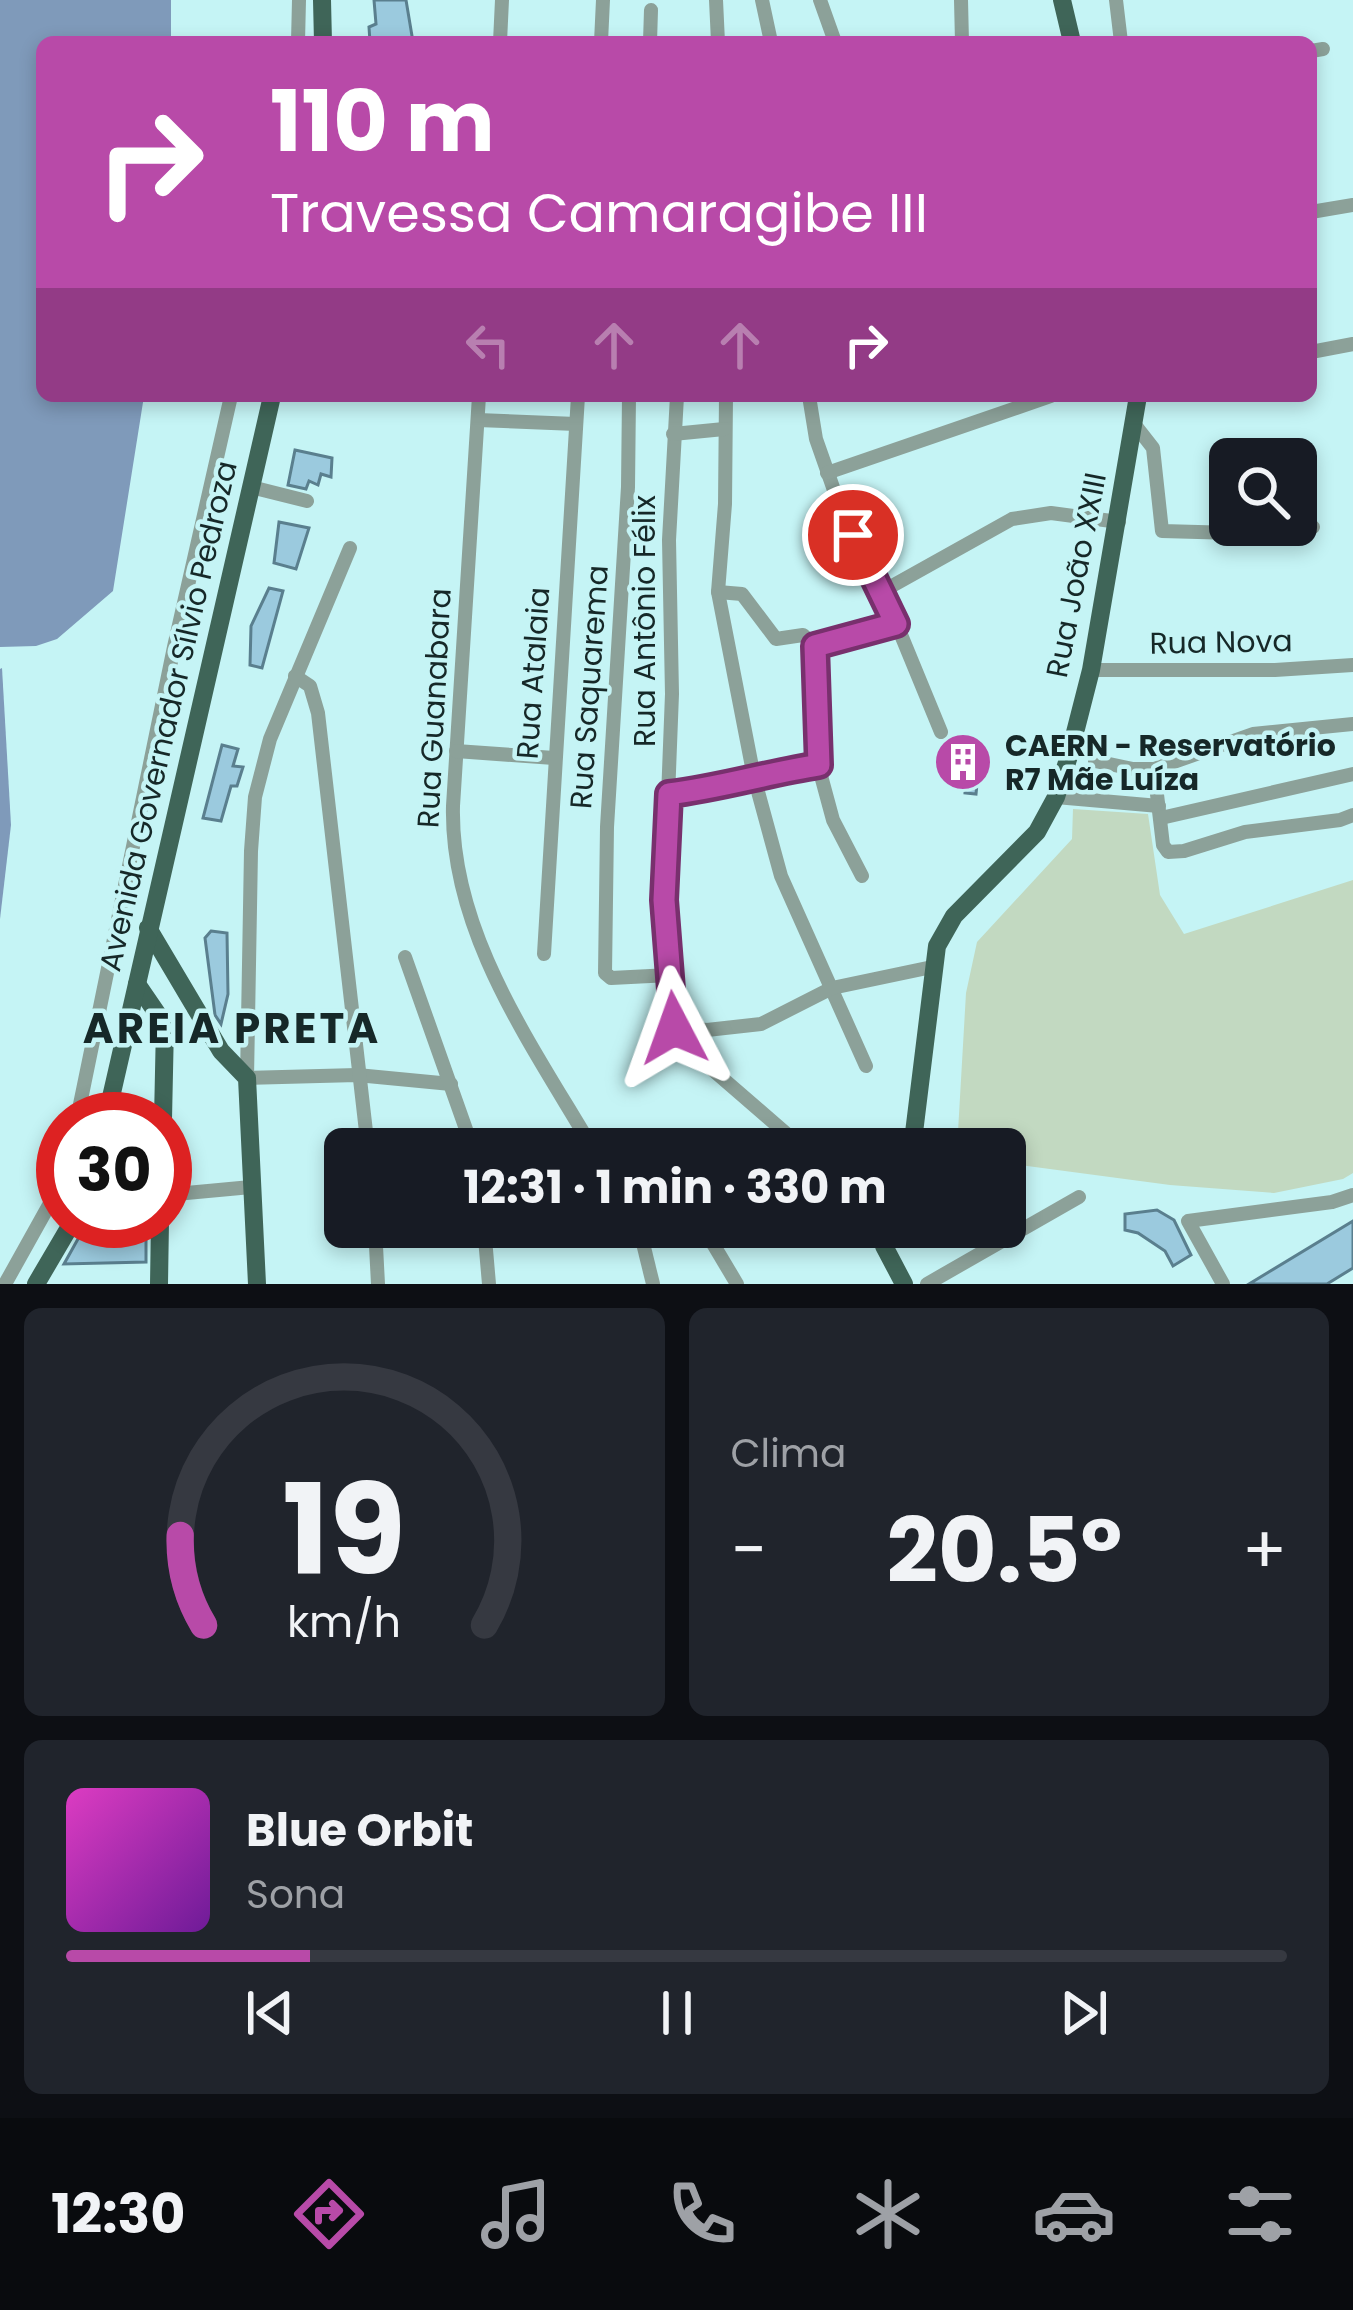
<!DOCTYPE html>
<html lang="pt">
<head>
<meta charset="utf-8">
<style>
  body { margin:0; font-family:Poppins,sans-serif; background:#20242c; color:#f1f3f6; height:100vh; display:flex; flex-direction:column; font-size:45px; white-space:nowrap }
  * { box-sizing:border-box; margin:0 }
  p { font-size:39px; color:#9ea1a6 }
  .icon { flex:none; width:66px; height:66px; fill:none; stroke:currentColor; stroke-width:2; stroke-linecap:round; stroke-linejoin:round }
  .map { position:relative; height:1284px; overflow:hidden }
  .sheet { display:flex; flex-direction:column; gap:24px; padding:24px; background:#0d0f14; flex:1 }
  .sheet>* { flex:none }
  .guide { position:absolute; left:36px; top:36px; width:1281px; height:366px; border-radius:18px; box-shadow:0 6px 18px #0003; background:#b84aa8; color:#fff; overflow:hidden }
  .buttons { position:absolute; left:1209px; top:438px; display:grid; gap:24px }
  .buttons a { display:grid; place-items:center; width:108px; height:108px; border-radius:18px; background:#171b24; box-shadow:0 6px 18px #0003; font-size:60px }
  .speed { position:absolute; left:36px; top:1092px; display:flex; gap:24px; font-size:60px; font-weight:700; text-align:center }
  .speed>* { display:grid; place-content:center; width:156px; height:156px; border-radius:50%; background:#171b24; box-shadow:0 6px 18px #0003; line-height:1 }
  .speed .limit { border:18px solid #d22; background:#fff; color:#111 }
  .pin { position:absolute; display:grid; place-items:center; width:102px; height:102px; color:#fff; margin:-51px; border:6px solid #fff; border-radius:50%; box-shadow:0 3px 12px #0007 }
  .me { position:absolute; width:132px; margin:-66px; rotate:356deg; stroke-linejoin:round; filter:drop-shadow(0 0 9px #0008) }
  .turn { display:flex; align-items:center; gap:42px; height:252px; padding:0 36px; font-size:54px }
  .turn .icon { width:156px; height:156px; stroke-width:2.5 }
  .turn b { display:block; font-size:84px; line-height:102px }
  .lanes { display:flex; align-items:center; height:114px; padding:0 36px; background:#0003; justify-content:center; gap:60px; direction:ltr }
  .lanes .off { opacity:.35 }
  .big { font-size:90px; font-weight:700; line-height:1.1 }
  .sheet .tile { flex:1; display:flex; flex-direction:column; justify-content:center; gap:18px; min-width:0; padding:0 42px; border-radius:18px; background:#20242c }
  .sheet .dial { align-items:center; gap:0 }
  .dial svg { height:312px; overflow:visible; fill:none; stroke:#363941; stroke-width:7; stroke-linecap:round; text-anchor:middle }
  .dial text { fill:#f1f3f6; stroke:none }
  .song { display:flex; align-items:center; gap:36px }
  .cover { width:144px; height:144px; border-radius:18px; background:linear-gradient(135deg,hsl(310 70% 55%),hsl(280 70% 35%)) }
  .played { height:12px; border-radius:6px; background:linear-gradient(90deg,#b84aa8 20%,#363941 20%) }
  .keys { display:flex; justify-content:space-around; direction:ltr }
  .heat { display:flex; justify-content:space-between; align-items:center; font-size:66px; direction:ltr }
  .sheet .tiles { flex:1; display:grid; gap:24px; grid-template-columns:1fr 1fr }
  .tile:last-child { grid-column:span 2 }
  .trip { position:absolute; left:324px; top:1128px; width:702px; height:120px; border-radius:18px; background:#171b24; box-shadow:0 6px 18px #0003; font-weight:700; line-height:120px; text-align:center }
  .menu { display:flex; height:192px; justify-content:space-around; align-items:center; background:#090b0e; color:#9ea1a6 }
  .menu .icon { width:84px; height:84px }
  .menu .current { color:#b84aa8 }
  .menu b { font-size:54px; color:#f1f3f6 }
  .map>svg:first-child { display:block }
  .green { fill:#c2d9c1 }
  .water { fill:#7f9aba }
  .building { fill:#9bcade; stroke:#5a7f8e; stroke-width:3 }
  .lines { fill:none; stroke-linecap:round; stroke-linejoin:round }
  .minor { stroke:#8ca199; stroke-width:14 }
  .major { stroke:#3f6558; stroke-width:18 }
  .route-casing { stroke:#78306d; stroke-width:30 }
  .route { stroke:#b84aa8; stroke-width:21 }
  .labels { text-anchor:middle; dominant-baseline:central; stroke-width:9; stroke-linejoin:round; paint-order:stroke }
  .street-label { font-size:30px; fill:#162828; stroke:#c5f4f5 }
  .poi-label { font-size:30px; font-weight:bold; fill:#162828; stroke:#c5f4f5; text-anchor:start }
  .district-label { font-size:42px; font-weight:bold; letter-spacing:3px; fill:#162828; stroke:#c5f4f5 }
</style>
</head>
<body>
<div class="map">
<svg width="1353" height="1284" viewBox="0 0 1353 1284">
  <rect width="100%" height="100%" fill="#c5f4f5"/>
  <polygon class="green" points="1073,809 1148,814 1160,895 1184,934 1353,880 1353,1173 1343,1179 1274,1193 1170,1185 1005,1163 1005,1149 957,1149 966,993 977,942 1072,839"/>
  <g class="water">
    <polygon points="0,0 171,0 171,42 42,42 42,396 144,396 113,591 57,639 36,646 0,647"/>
    <polygon points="2,668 11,825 0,919 0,669"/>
  </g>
  <g class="building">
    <polygon points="374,0 406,0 413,42 370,42 369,27 376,24"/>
    <polygon points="295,450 332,458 331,477 321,474 318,485 309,481 306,489 288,485"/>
    <polygon points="279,522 309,528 296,569 274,563"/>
    <polygon points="269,588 283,591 262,668 250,665 251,626"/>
    <polygon points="960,742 972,745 980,753 976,794 965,793 966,780 951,775 945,765 950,748"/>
    <polygon points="222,745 238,749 233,766 243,767 237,786 231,786 221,821 203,818"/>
    <polygon points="211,931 227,933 228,994 221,1024 215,1015 205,938"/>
    <polygon points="1157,1210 1174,1220 1191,1255 1173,1266 1165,1251 1138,1233 1125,1230 1125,1214"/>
    <polygon points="88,1221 138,1221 138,1236 146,1237 146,1262 64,1264"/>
    <polygon points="1353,1221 1353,1268 1327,1284 1249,1284"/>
  </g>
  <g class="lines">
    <g class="minor">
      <polyline points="716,0 718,42"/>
      <polyline points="762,0 771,42"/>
      <polyline points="820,0 835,42"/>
      <polyline points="961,0 962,42"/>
      <polyline points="1116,0 1121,42"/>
      <polyline points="298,42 299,0"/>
      <polyline points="500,42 502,0"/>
      <polyline points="601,42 603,0"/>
      <polyline points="650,42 651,10"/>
      <polyline points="1311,51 1323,49"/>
      <polyline points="1311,212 1353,205"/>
      <polyline points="1311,352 1353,344"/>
      <path d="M479,396L453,806C450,932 532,1045 593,1149"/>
      <polyline points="629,396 628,487 607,827 605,973 611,978 670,975"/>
      <polyline points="677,396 669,540 672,694 664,900 674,1027 699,1058 804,1149"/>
      <polyline points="726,396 725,504 718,592 754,777 781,876 866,1066"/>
      <polyline points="809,396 816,439 842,513 883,591 941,732"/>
      <polyline points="478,420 576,424"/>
      <polyline points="1135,425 1153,448 1162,531 1234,533 1313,527"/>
      <polyline points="673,434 724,429"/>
      <polyline points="827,473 1051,396"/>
      <polyline points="251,487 307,501"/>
      <polyline points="350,548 270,739 255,797 251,851 247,1078 357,1075 451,1084"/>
      <polyline points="883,591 1012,519 1051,513 1119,522"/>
      <polyline points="718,592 742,594 776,639 803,635 815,646"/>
      <polyline points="815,646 820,772 833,820 862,876"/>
      <polyline points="815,646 896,624"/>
      <polyline points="1091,670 1275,670 1353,665"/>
      <polyline points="295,676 310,686 318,713 368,1149"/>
      <polyline points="456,751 554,758"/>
      <polyline points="1095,761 1133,769 1154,769 1253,734 1353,724"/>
      <polyline points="1154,769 1163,845 1168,852 1184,851 1245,832 1340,820 1353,815"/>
      <path d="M669,793C720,788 768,773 819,765"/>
      <polyline points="1056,797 1159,806"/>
      <polyline points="1161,818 1353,774"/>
      <polyline points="544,954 578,396"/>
      <polyline points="405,957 473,1149"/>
      <polyline points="674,1027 707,1030 761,1024 832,988 932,967"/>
      <polyline points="77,1119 174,647 231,396"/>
      <polyline points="587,1139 620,1149"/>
      <polyline points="165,1195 251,1187"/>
      <polyline points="375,1227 378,1284"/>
      <polyline points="484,1227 489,1284"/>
      <polyline points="639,1227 653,1284"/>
      <polyline points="703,1227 737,1284"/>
      <polyline points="5,1284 63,1180"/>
      <polyline points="927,1284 1079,1197"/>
      <polyline points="1223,1284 1188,1221 1332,1202 1353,1195"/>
    </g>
    <g class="major">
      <polyline points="322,0 323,42"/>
      <polyline points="1062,0 1072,42"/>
      <polyline points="148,928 221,1051 247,1078 257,1284"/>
      <polyline points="137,984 165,1025 163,1119"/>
      <polyline points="106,1119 272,396"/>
      <polyline points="912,1149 937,946 954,916 1037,832 1056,797 1069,756 1091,670 1138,396"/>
      <polyline points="884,1227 884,1246 904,1284"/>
      <polyline points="36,1284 73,1221"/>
      <polyline points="159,1284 160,1221"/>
    </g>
  </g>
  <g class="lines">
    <g class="route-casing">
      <path id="route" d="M674,1028L664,900L669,794C720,788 768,773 819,765L815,646L896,624L853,535"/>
    </g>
    <use href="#route" class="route"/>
  </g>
  <defs>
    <g id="building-disc" transform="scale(3)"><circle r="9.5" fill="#b84aa8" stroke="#c5f4f5"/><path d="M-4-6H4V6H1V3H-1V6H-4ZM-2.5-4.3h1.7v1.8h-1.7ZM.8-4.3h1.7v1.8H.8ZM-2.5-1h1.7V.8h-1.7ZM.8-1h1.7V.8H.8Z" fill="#fff"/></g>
  </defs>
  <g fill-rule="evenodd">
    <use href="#building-disc" x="963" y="762"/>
  </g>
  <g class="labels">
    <g class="street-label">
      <text transform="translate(1076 575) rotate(-79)">Rua João XXIII</text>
      <text transform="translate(644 621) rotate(-90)">Rua Antônio Félix</text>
      <text transform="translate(1221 642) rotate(-1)">Rua Nova</text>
      <text transform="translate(533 673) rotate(-86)">Rua Atalaia</text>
      <text transform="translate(589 687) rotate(-86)">Rua Saquarema</text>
      <text transform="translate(434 708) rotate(-87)">Rua Guanabara</text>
      <text transform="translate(168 716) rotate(-77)">Avenida Governador Sílvio Pedroza</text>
    </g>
    <g class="poi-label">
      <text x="1005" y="745">CAERN - Reservatório<tspan x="1005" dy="34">R7 Mãe Luíza</tspan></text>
    </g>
    <g class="district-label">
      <text x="232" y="1028">AREIA PRETA</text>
    </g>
  </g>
</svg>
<div class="buttons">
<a><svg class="icon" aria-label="search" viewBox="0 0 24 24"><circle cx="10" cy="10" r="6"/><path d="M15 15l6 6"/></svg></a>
</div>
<div class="speed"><div class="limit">30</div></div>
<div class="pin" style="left:853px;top:535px;background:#d93025"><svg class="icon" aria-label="arrive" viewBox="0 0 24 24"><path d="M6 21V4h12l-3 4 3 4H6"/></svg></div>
<svg class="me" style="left:674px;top:1028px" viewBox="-20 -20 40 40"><path d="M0-17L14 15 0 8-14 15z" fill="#b84aa8" stroke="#fff" stroke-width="4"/></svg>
<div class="trip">12:31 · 1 min · 330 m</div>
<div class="guide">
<div class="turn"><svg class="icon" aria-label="right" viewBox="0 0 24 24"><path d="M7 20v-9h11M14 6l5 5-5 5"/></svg><div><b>110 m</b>Travessa Camaragibe III</div></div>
<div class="lanes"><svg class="icon off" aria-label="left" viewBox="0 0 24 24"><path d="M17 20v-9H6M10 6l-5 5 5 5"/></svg><svg class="icon off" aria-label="ahead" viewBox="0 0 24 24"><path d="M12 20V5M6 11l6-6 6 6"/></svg><svg class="icon off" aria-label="ahead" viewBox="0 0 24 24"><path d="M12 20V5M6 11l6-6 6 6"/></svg><svg class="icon" aria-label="right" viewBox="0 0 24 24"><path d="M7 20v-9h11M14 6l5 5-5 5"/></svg></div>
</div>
</div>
<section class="sheet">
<div class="tiles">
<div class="tile dial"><svg viewBox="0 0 100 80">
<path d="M14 69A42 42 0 1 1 86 69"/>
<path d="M14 69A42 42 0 0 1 8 46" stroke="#b84aa8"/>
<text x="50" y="56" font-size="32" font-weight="700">19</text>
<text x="50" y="72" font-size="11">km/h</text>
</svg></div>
<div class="tile"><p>Clima</p>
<div class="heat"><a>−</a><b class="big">20.5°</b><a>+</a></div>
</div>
<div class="tile">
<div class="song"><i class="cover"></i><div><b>Blue Orbit</b><p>Sona</p></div></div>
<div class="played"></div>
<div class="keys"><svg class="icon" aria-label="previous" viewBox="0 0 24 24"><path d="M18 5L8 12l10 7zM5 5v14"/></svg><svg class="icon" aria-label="pause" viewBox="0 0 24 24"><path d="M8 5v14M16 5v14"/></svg><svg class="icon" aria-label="next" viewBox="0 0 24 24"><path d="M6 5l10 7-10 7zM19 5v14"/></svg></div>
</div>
</div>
</section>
<nav class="menu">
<b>12:30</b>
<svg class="icon current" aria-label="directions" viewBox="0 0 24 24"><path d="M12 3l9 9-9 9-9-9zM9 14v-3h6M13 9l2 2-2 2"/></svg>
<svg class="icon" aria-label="music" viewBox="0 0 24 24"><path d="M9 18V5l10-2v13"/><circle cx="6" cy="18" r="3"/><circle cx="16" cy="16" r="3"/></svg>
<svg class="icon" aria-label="phone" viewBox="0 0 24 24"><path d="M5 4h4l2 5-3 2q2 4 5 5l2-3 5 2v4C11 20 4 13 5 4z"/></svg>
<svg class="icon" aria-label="climate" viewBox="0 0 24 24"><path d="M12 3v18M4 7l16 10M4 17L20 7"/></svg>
<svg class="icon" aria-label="car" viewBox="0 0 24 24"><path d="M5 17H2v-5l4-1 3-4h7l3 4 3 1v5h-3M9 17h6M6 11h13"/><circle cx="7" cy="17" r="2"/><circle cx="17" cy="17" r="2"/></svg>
<svg class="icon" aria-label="filters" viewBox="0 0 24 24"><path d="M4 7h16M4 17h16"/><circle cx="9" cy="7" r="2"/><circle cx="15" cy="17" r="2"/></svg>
</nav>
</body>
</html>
